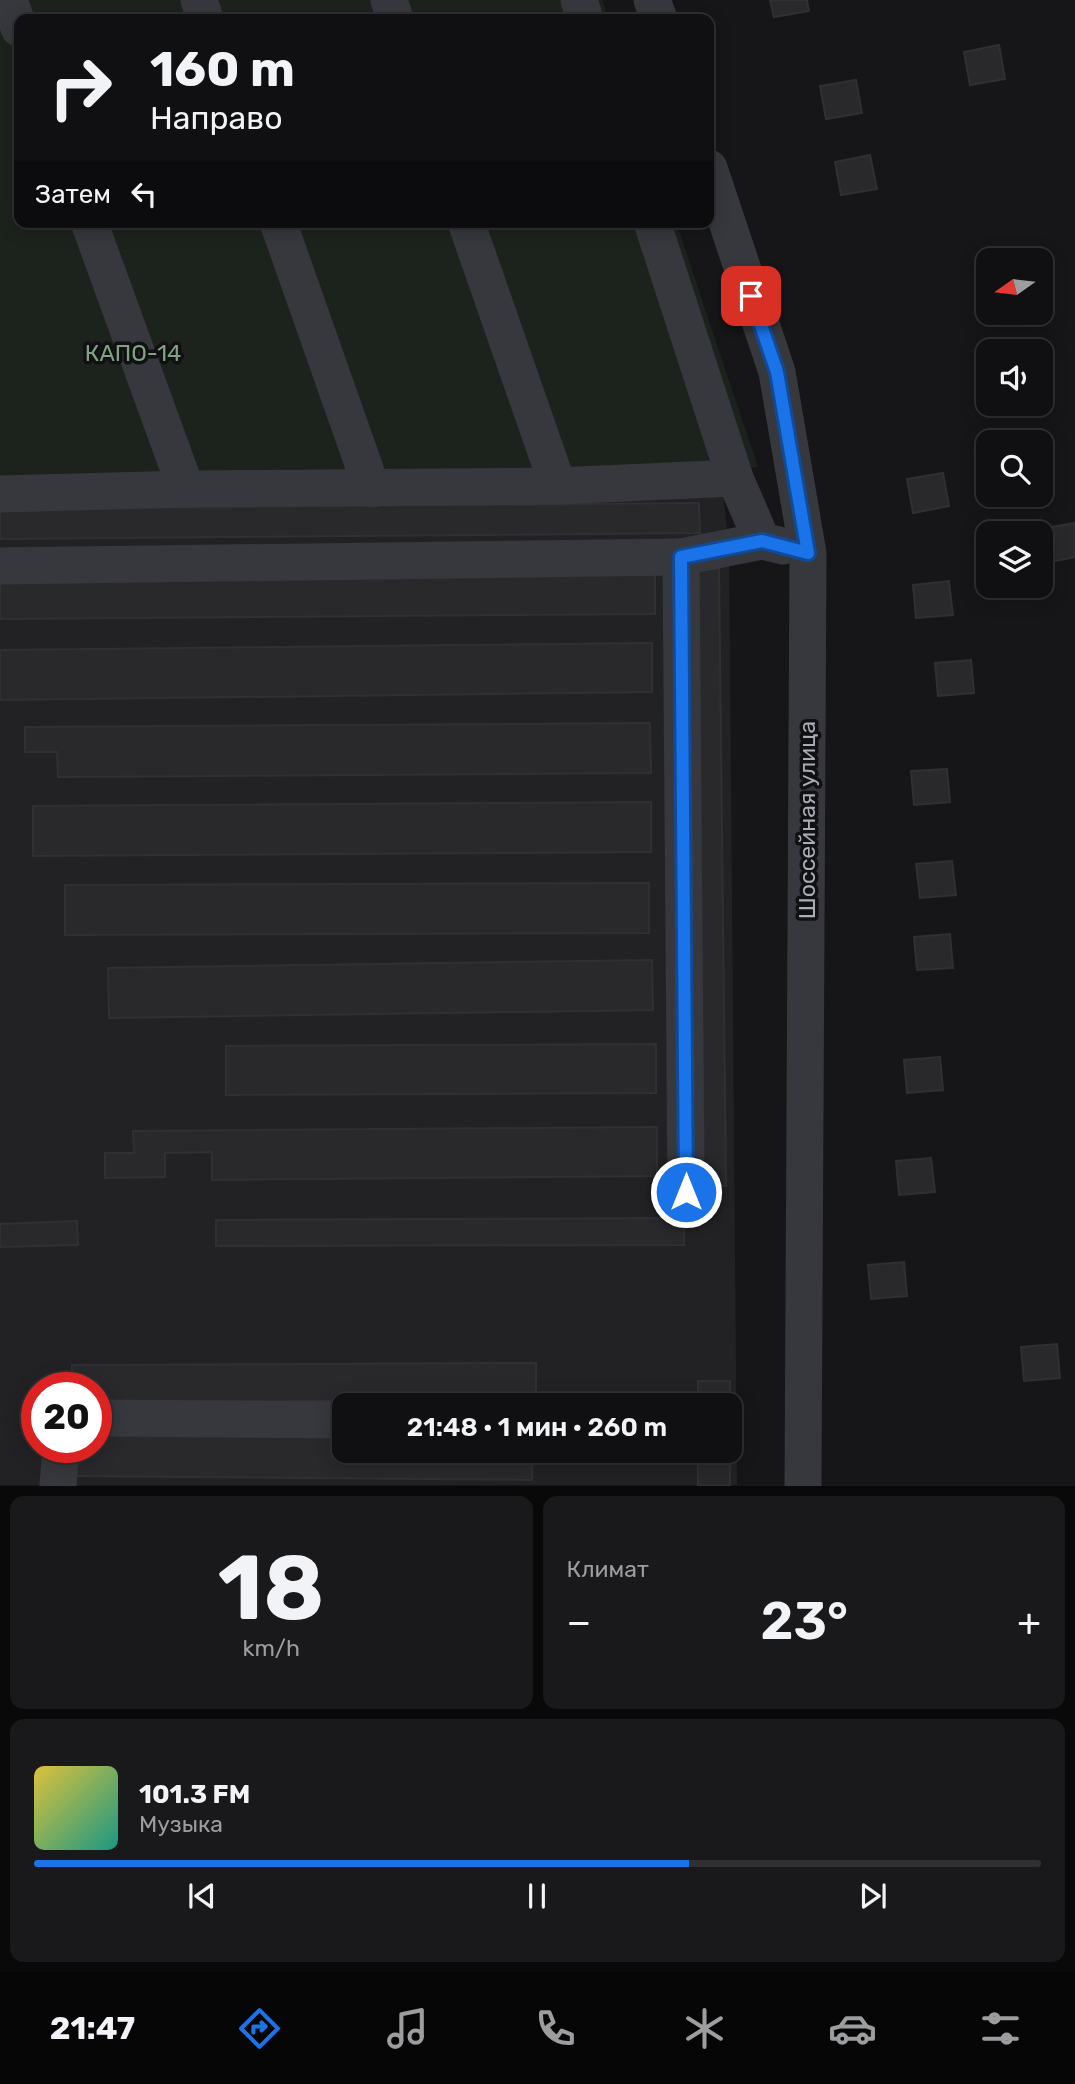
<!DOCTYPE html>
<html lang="ru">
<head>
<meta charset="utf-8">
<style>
  body { margin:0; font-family:Rubik,sans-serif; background:#19191b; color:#f1f3f6; height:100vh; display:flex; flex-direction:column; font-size:26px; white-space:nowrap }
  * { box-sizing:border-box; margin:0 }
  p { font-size:23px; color:#9c9d9f }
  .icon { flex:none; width:38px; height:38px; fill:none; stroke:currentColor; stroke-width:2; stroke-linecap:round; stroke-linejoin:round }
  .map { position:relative; height:1486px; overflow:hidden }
  .details { display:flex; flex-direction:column; gap:10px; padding:10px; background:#09090a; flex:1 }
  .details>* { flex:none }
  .top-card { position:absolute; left:14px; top:14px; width:700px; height:214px; border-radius:14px; box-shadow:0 4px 18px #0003,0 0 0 2px #303032; background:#101012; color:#f1f3f6; overflow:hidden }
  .needle { width:46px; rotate:256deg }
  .fabs { position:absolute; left:976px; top:248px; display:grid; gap:14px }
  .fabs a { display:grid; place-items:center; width:77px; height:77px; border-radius:14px; background:#101012; box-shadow:0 4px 18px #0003,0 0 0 2px #303032; font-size:35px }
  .speed { position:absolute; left:21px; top:1372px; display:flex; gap:14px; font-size:35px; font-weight:700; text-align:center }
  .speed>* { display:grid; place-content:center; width:91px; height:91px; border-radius:50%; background:#101012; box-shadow:0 4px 18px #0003,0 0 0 2px #303032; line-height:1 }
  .speed .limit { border:10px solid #d22; background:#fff; color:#111 }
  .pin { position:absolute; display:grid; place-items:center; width:60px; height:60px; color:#fff; margin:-30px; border-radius:14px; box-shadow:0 4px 10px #0006 }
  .me { position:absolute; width:77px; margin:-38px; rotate:0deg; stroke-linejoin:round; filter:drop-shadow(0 0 5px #0008) }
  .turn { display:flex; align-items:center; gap:24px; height:147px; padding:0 21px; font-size:32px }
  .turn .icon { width:91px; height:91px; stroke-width:2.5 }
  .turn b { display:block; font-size:49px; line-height:60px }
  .then { display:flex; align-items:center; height:66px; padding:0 21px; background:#0003; gap:14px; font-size:26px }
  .big { font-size:52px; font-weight:600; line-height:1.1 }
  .details .tile { flex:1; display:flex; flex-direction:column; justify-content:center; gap:10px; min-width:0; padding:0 24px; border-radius:14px; background:#19191b }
  .details .dial { align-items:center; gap:0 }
  .dial b { font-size:91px; line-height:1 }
  .song { display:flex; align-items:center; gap:21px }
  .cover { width:84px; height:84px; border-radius:10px; background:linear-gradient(135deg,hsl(50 70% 55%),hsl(170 70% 35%)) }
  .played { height:7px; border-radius:4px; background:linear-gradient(90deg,#1a73e8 65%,#303032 65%) }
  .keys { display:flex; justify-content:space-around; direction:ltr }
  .heat { display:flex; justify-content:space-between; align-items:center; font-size:38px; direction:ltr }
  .details .tiles { flex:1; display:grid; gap:10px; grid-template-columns:1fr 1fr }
  .tile:last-child { grid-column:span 2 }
  .trip { position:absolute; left:332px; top:1393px; width:410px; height:70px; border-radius:14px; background:#101012; box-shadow:0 4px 18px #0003,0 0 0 2px #303032; font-weight:600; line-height:70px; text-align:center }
  .dock { display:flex; height:112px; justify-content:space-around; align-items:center; background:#060607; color:#9c9d9f }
  .dock .icon { width:49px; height:49px }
  .dock .current { color:#1a73e8 }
  .dock b { font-size:32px; color:#f1f3f6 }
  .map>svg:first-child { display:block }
  .built { fill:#222225; fill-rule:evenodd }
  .green { fill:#1c231d }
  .building { fill:#29292c; stroke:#303034; stroke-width:2 }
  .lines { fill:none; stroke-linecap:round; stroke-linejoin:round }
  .minor { stroke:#37383d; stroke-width:37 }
  .route-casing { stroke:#114b97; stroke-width:18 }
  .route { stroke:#1a73e8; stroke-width:12 }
  .labels { text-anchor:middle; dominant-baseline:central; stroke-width:7; stroke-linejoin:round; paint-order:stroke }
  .park-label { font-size:23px; fill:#7fa381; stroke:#111113 }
  .street-label { font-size:23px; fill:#a8adb8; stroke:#111113 }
</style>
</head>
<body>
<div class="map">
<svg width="1075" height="1486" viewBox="0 0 1075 1486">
  <rect width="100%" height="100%" fill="#161618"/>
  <path class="built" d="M723,491L729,549L737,1485H0V504ZM37,1388H96V1447H37ZM345,1405H730V1451H345Z"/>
  <polygon class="green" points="0,0 602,0 609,19 19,19 19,222 676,222 758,467 0,487"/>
  <g class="building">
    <polygon points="770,0 807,0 809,11 774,17"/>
    <polygon points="999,45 1005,79 970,85 964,52"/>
    <polygon points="856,80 862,113 826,119 820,86"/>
    <polygon points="870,155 877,189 841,195 835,162"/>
    <polygon points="943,473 949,506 913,513 907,479"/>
    <polygon points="699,503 700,533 0,539 0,509"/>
    <polygon points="1075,523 1075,557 1050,562 1045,528"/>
    <polygon points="655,565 655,614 0,619 0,570"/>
    <polygon points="698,569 719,569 726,1186 704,1186"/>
    <polygon points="949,581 953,615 916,618 913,585"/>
    <polygon points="652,643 652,692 0,700 0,650"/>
    <polygon points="971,660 974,693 938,696 935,663"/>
    <polygon points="650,723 651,773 58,777 57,752 25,752 25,727"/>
    <polygon points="947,769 950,802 914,805 911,771"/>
    <polygon points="651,802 651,852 33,856 33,806"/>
    <polygon points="952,861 956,895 920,898 916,864"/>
    <polygon points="649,883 649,933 65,935 65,885"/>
    <polygon points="950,934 953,968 917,970 914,937"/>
    <polygon points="652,960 653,1010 109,1018 108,968"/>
    <polygon points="656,1044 656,1093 226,1095 226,1046"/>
    <polygon points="940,1057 943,1090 907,1093 904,1060"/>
    <polygon points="657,1127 657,1176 212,1180 212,1152 165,1153 165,1177 105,1178 105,1153 134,1153 133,1131"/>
    <polygon points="931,1158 935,1192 899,1195 896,1161"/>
    <polygon points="684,1218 684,1245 216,1246 216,1220"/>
    <polygon points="77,1221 78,1245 0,1247 0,1224"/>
    <polygon points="904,1262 907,1296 871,1299 868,1265"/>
    <polygon points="1057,1344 1060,1378 1024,1381 1021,1347"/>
    <polygon points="536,1363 536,1400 96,1402 96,1388 72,1388 72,1365"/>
    <polygon points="698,1381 730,1381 730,1486 698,1486 698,1451 730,1451 730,1405 698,1405"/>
    <polygon points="96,1427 345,1429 345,1451 532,1451 532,1480 74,1476 75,1447 96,1447"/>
  </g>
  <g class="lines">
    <g class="minor">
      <polyline points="9,0 19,28"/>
      <polyline points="199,0 205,19"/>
      <polyline points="389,0 395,19"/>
      <polyline points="579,0 585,19"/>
      <polyline points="652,0 659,19"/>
      <polyline points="709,168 777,372 808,553 803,1486"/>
      <polyline points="89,222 186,489"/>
      <polyline points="278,222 372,489"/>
      <polyline points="466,222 558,486"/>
      <polyline points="652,222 735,478 762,541 783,546"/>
      <polyline points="0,494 186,489 558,486 735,478"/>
      <polyline points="0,566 681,557"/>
      <polyline points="686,1193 681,557 762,541"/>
      <polyline points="96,1418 345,1420"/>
      <polyline points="58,1486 61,1447"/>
    </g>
  </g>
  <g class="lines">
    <g class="route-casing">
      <polyline id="route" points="686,1192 681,557 762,541 808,553 777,372 751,296"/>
    </g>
    <use href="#route" class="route"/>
  </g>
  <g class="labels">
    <g class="park-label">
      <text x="133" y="353">КАПО-14</text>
    </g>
    <g class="street-label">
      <text transform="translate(807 820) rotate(-90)">Шоссейная улица</text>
    </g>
  </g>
</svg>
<div class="fabs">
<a><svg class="needle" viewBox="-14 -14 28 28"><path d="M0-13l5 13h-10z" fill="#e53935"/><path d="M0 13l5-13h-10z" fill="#9c9d9f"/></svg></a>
<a><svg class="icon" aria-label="sound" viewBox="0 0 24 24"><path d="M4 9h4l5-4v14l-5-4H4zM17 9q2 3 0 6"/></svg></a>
<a><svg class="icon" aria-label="search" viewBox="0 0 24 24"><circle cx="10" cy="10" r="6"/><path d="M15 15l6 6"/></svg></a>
<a><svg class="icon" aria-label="layers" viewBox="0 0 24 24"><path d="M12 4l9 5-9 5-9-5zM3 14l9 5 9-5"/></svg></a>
</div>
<div class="speed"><div class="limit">20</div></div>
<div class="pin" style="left:751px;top:296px;background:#d93025"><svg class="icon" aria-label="arrive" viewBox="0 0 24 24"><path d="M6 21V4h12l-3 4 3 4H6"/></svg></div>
<svg class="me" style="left:686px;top:1192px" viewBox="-20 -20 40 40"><circle r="17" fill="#1a73e8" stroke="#fff" stroke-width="3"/><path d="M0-11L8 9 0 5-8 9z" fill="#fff"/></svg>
<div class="trip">21:48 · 1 мин · 260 m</div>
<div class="top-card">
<div class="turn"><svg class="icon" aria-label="right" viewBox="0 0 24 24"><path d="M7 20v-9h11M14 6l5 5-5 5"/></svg><div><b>160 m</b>Направо</div></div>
<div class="then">Затем<svg class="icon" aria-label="left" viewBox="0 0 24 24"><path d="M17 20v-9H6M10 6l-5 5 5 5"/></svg></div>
</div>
</div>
<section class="details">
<div class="tiles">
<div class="tile dial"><b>18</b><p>km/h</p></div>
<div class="tile"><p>Климат</p>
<div class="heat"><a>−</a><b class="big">23°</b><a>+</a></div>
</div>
<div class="tile">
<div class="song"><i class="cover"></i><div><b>101.3 FM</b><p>Музыка</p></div></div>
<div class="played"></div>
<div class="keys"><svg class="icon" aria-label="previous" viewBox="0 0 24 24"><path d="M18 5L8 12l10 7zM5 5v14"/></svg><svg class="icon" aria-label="pause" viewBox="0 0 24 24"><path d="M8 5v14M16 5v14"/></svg><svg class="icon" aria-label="next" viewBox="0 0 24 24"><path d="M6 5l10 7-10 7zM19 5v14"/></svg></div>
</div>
</div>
</section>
<nav class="dock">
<b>21:47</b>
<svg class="icon current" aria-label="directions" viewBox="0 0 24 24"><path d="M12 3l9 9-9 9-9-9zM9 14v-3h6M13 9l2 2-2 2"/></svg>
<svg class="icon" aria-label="music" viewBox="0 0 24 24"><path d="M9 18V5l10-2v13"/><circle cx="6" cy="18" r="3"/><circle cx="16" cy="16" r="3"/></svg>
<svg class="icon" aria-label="phone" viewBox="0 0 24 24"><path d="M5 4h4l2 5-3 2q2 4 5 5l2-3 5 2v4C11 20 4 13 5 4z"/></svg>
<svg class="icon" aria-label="climate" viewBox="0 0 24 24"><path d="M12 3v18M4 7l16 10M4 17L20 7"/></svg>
<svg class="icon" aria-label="car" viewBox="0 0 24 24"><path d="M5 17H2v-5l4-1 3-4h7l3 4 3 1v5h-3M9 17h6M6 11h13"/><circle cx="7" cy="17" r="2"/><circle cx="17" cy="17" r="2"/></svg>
<svg class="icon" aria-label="filters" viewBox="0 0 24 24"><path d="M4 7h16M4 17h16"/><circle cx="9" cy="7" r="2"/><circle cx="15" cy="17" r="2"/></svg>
</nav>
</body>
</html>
